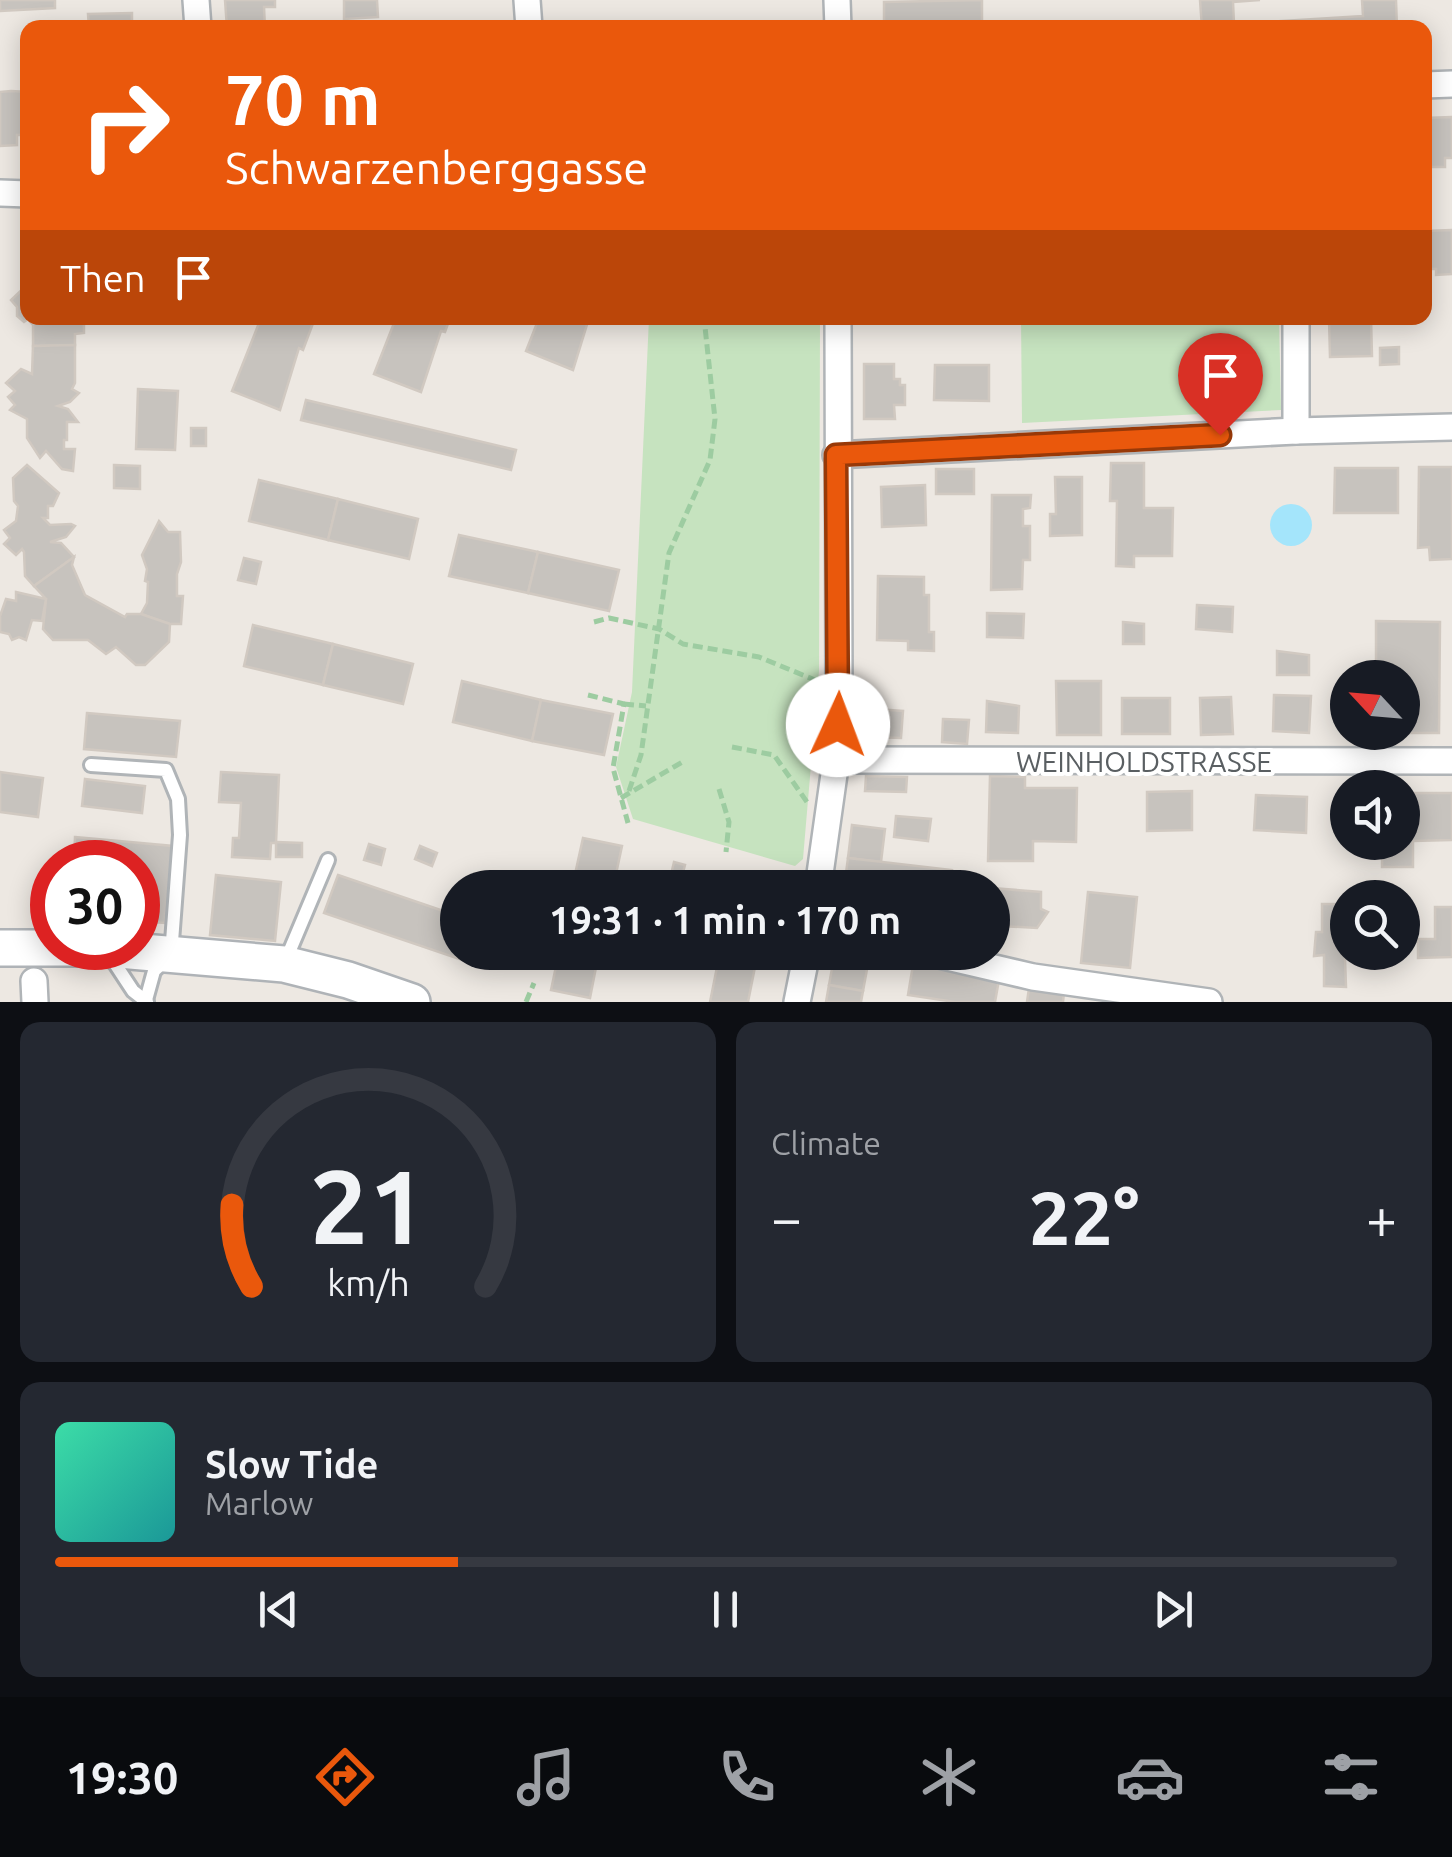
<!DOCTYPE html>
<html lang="en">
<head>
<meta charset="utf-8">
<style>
  body { margin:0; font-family:Ubuntu,sans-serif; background:#242831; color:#f1f3f6; height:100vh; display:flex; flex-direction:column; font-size:38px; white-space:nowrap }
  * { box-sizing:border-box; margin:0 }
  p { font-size:32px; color:#9ea1a6 }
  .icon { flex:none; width:55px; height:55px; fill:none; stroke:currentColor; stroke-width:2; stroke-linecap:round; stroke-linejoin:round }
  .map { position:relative; height:1002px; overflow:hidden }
  .side { display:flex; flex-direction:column; gap:20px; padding:20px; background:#0d0f14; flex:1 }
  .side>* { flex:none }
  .banner { position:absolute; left:20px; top:20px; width:1412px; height:305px; border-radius:20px; box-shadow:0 5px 25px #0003; background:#ea580c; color:#fff; overflow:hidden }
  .needle { width:65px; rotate:296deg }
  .fabs { position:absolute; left:1330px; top:660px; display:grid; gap:20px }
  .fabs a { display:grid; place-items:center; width:90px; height:90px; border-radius:50%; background:#171b24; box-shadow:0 5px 25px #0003; font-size:50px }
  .speed { position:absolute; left:30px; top:840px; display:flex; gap:20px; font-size:50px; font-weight:700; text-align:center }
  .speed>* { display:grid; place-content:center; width:130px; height:130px; border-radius:50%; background:#171b24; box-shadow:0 5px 25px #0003; line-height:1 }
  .speed .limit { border:15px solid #d22; background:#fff; color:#111 }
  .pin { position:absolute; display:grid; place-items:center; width:85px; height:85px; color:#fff; margin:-102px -42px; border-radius:50% 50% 50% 0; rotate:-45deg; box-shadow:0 0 10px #0007 }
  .pin .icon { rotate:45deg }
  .me { position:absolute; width:110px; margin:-55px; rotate:2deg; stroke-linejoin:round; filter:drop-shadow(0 0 8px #0008) }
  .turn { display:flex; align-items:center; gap:35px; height:210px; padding:0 40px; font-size:45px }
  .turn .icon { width:130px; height:130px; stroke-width:2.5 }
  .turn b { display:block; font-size:70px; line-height:85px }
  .then { display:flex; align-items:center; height:95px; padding:0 40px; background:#0003; gap:20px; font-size:38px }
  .big { font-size:75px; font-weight:700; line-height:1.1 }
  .side .widget { flex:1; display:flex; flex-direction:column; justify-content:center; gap:15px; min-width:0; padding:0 35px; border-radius:20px; background:#242831 }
  .side .dial { align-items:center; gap:0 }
  .dial svg { height:260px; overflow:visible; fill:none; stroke:#363941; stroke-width:7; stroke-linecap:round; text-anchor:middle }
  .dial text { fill:#f1f3f6; stroke:none }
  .song { display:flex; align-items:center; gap:30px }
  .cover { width:120px; height:120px; border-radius:15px; background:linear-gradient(135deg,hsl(160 70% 55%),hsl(180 70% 35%)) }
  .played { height:10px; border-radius:5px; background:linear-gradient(90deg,#ea580c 30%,#363941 30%) }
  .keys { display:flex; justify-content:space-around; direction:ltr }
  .heat { display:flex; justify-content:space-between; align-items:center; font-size:55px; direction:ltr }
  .side .tiles { flex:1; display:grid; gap:20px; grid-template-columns:1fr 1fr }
  .widget:last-child { grid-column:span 2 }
  .trip { position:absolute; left:440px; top:870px; width:570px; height:100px; border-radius:50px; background:#171b24; box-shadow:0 5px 25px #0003; font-weight:700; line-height:100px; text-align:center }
  .tab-bar { display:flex; height:160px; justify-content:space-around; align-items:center; background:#090b0e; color:#9ea1a6 }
  .tab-bar .icon { width:70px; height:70px }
  .tab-bar .current { color:#ea580c }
  .tab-bar b { font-size:45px; color:#f1f3f6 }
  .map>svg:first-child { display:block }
  .green { fill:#c6e3bf }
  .water { fill:#a4e5fb }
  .building { fill:#c7c3be; stroke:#d1c9c1; stroke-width:2.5 }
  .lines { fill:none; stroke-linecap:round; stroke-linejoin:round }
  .service-casing { stroke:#b0b4b7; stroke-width:18 }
  .minor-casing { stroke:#b0b4b7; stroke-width:30 }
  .secondary-casing { stroke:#afb3b7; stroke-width:40 }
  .path { stroke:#9dcca1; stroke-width:5; stroke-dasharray:10 5; stroke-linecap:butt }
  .service { stroke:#fff; stroke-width:12 }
  .minor { stroke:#fff; stroke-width:25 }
  .secondary { stroke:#fff; stroke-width:35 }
  .route-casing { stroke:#983908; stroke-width:25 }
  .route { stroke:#ea580c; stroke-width:18 }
  .labels { text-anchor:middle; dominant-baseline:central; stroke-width:8; stroke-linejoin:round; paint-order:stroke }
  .street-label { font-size:28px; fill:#5a5f62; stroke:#fff }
</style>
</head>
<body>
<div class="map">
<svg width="1452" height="1002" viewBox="0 0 1452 1002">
  <rect width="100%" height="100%" fill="#ede8e2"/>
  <g class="green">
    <polygon points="649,318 820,318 819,671 803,859 795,866 633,819 616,767 632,692"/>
    <polygon points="1021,318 1279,318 1281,410 1022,423"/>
  </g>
  <circle class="water" cx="1291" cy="525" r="21"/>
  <g class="building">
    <polygon points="0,0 55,0 55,8 0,11"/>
    <polygon points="225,0 275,0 275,7 264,7 265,28 227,28"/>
    <polygon points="344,0 377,0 378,17 344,19"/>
    <polygon points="982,0 982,28 884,28 884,2"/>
    <polygon points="1200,0 1260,0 1233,2 1234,24 1363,16 1362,0 1396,0 1397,28 1202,28"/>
    <polygon points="132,13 132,28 89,28 88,14"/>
    <polygon points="11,91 28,92 28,135 17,135 17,145 0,146 0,92"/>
    <polygon points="1452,117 1452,158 1445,158 1445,167 1425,167 1425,118"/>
    <polygon points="1452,230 1452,274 1436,275 1436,269 1425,269 1425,231"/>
    <polygon points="28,284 28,318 84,318 84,333 75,334 75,345 33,346 33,325 28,319 24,322 17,316 17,307 11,300"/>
    <polygon points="261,318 315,318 303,350 299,348 280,410 232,391"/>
    <polygon points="396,318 450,318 445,332 441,331 421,392 374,374"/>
    <polygon points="539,318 589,318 573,370 526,351"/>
    <polygon points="1329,318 1371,318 1372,356 1330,357"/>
    <polygon points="75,345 75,383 72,389 79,393 70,402 58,406 68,409 78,422 67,422 67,440 64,440 64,449 75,449 73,471 62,469 46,451 40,458 27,438 27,419 10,410 15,405 8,397 15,391 6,383 21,369 32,374 33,346"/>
    <polygon points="1399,347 1399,364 1380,365 1380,348"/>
    <polygon points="864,364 894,364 894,379 900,379 900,385 905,385 905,405 894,405 895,419 864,419"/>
    <polygon points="935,365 989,365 989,401 934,400"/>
    <polygon points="138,389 178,391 175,450 136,449"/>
    <polygon points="306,400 516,450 511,470 301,420"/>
    <rect x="191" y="428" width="15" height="18"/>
    <polygon points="1111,463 1144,463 1144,508 1173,508 1172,556 1134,556 1134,567 1116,566 1117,501 1110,501"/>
    <polygon points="27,465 59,493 53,506 48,506 48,518 43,518 50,525 71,524 75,526 66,537 50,542 61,543 74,557 34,586 25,576 24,552 22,549 16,555 4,544 10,538 4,530 16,521 18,506 14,501 13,478"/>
    <polygon points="114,465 140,466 140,489 114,488"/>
    <polygon points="1419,467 1452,467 1452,559 1430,560 1429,547 1418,548"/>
    <polygon points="1335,468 1398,468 1398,513 1334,513"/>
    <rect x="936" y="469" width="38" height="25"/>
    <polygon points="1055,477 1082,477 1082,535 1050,536 1050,514 1056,514"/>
    <polygon points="259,480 338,499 328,540 249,521"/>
    <polygon points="925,485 926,525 882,527 881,487"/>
    <polygon points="992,495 1031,495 1030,508 1023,509 1023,526 1030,526 1030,560 1023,560 1022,589 991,590"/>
    <polygon points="338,499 418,519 409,559 328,540"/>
    <polygon points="159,521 168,532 180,532 181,562 177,574 177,596 183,596 181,624 170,624 141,614 147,603 148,582 145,581 147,569 142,555"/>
    <polygon points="459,535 538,552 528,593 449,576"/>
    <polygon points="538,552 619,570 609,611 528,593"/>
    <polygon points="74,557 72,565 85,595 125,617 127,614 141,614 170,624 169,642 145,665 136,665 116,647 106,654 88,640 53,640 43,629 46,599 34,586"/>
    <polygon points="244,558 261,562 256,584 238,580"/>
    <polygon points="878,576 924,577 924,595 929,595 929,632 934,632 934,651 908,650 908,641 877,640"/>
    <polygon points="16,592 46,599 42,621 32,620 26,640 19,637 12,640 9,634 0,632 0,616 6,599 16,601"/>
    <polygon points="1197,605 1233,607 1232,632 1196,629"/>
    <polygon points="987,613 1024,614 1023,638 987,637"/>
    <polygon points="1376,621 1440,622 1439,733 1376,733 1402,732 1402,678 1376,678"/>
    <polygon points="1123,622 1144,624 1144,644 1123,644"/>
    <polygon points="253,625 333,644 323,685 244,666"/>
    <polygon points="333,644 413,664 403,704 323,685"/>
    <polygon points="1277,651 1309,655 1309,675 1277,675"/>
    <polygon points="462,681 541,700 532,741 453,722"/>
    <polygon points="1056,681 1101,681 1101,735 1057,735"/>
    <polygon points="1274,695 1311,696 1309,733 1273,731"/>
    <polygon points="1231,697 1233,734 1201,735 1200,698"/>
    <rect x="1122" y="698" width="48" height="36"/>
    <polygon points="541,700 613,714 604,755 532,741"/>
    <polygon points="987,701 1019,706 1018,733 986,732"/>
    <polygon points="875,709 903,711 901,738 873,737"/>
    <polygon points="87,713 180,721 176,757 84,749"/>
    <polygon points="943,719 969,720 967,744 942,742"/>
    <polygon points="0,772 43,778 38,817 0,812"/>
    <polygon points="221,772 279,775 276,843 271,843 270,859 232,857 233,838 239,838 241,803 219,802"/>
    <polygon points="866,776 907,777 906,792 865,791"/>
    <polygon points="990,776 1025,777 1025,788 1077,788 1076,842 1033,841 1033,861 988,861"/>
    <polygon points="85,779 145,786 142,813 82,806"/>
    <polygon points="1192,791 1192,830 1147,831 1147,792"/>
    <polygon points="1402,793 1452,793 1452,840 1413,841 1413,867 1382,867 1382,842 1402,842"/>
    <polygon points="1256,795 1307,797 1306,833 1254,830"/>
    <polygon points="896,816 931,819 928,841 894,837"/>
    <polygon points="852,825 885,829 881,862 848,858"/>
    <polygon points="75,837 173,846 165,923 138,921 138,892 150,893 151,883 138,882 138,862 74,862"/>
    <polygon points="583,838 622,846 613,888 572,888"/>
    <polygon points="276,842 302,843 302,857 276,857"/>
    <polygon points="369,844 385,849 381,865 364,860"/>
    <polygon points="420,846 437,853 432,866 415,859"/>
    <polygon points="848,858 952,870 950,888 878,884 877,888 844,888"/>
    <polygon points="674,862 685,865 679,888 668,887"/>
    <polygon points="216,875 281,882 275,941 210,935"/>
    <polygon points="338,875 458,916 458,952 475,952 471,963 324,913"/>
    <polygon points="992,888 1041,892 1041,909 1048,912 1037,928 1001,926 1002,920 992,917"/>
    <polygon points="1088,892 1137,897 1130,968 1081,963"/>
    <polygon points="1322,904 1348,904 1348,952 1365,952 1365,958 1345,958 1346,987 1324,986 1324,955 1314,956 1316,932 1322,932"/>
    <polygon points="1435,907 1452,907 1452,957 1418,958 1418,939 1435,939"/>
    <polygon points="559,952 599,952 590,998 551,990"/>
    <polygon points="720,952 758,952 748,1002 710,1002"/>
    <polygon points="835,952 870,953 863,991 829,985"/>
    <polygon points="914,959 982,970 999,980 995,1002 955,1002 908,995"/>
    <polygon points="829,985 863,991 861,1002 826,1002"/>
    <polygon points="1029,988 1064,993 1063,1002 1027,1002"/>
  </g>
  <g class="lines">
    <g class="service-casing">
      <g id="service">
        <polyline points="91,765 166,770 178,799 180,835 171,955 154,971 146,1000"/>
        <polyline points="110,956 133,991 147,1002"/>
        <polyline points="285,962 328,860"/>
      </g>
    </g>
    <g class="minor-casing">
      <g id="minor">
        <polyline points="196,0 198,28"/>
        <polyline points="527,0 529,28"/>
        <polyline points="837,0 838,28"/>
        <polyline points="1425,85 1452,84"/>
        <polyline points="0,193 28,194"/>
        <polyline points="1296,431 1296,318"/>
        <polyline points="836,455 1296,431 1452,427"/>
        <polyline points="836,760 1452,761"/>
        <polyline points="818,888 836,760 839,691 838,318"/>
        <polyline points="926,952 1033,977 1209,1002"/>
        <polyline points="34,981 35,1002"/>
        <polyline points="797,1002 807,952"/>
      </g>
    </g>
    <g class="secondary-casing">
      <polyline id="secondary" points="0,948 95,948 284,964 348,980 412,1002"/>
    </g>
    <g class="path">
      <polyline points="594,622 609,618 659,629 683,644 759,657 815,680"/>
      <polyline points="588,695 624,704 613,768 628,823"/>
      <polyline points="624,704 646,706"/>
      <polyline points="732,747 774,755 807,802"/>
      <polyline points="719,789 729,822 726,852"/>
      <polyline points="629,791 641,755 669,553 710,460 715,419 704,318"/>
      <polyline points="621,798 684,761"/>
      <polyline points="526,1002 534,983"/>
    </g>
    <use href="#service" class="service"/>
    <use href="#minor" class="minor"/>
    <use href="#secondary" class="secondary"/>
  </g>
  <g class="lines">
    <g class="route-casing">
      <polyline id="route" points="838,725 836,455 1220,435"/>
    </g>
    <use href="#route" class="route"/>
  </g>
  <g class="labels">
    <g class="street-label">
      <text x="1144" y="761">WEINHOLDSTRASSE</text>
    </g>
  </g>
</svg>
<div class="fabs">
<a><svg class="needle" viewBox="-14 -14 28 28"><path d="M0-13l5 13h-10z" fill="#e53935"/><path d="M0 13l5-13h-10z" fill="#9ea1a6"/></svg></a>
<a><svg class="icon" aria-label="sound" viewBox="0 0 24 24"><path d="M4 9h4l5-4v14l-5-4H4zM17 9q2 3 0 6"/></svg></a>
<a><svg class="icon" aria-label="search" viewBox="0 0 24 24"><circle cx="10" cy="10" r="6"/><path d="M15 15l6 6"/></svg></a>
</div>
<div class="speed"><div class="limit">30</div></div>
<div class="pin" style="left:1220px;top:435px;background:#d93025"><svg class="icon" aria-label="arrive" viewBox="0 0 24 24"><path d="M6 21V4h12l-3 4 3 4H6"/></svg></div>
<svg class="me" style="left:838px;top:725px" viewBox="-20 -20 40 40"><circle r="19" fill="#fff"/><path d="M0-13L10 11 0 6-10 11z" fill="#ea580c"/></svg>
<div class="trip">19:31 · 1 min · 170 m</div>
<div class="banner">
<div class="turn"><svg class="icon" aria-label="right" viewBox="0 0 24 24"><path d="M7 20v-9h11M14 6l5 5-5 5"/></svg><div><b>70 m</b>Schwarzenberggasse</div></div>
<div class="then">Then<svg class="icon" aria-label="arrive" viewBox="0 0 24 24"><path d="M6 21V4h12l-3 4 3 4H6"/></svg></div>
</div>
</div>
<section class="side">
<div class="tiles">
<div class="widget dial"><svg viewBox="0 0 100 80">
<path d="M14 69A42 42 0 1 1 86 69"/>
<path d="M14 69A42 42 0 0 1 8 44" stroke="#ea580c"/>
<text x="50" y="56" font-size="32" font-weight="700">21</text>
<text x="50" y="72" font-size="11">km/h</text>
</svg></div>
<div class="widget"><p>Climate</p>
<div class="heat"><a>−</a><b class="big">22°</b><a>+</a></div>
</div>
<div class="widget">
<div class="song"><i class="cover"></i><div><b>Slow Tide</b><p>Marlow</p></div></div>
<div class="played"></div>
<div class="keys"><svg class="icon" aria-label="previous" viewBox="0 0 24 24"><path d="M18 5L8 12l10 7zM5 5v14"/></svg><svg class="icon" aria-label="pause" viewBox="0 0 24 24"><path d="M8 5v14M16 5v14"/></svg><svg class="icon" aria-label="next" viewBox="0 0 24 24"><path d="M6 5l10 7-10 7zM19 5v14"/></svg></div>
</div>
</div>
</section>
<nav class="tab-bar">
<b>19:30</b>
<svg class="icon current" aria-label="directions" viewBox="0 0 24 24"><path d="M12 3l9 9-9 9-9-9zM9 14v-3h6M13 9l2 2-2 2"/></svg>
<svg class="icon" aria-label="music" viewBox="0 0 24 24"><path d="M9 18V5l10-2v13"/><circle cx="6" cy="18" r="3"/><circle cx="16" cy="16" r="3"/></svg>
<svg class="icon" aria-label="phone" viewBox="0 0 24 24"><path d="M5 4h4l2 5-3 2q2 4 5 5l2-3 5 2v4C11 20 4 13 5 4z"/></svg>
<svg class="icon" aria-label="climate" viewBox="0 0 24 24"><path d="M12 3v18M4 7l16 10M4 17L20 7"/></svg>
<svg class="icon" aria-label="car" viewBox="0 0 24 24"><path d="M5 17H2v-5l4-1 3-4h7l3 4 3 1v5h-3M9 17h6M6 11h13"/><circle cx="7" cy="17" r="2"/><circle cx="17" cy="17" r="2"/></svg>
<svg class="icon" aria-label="filters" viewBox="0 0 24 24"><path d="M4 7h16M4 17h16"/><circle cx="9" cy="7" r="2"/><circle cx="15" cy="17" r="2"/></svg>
</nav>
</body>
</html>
